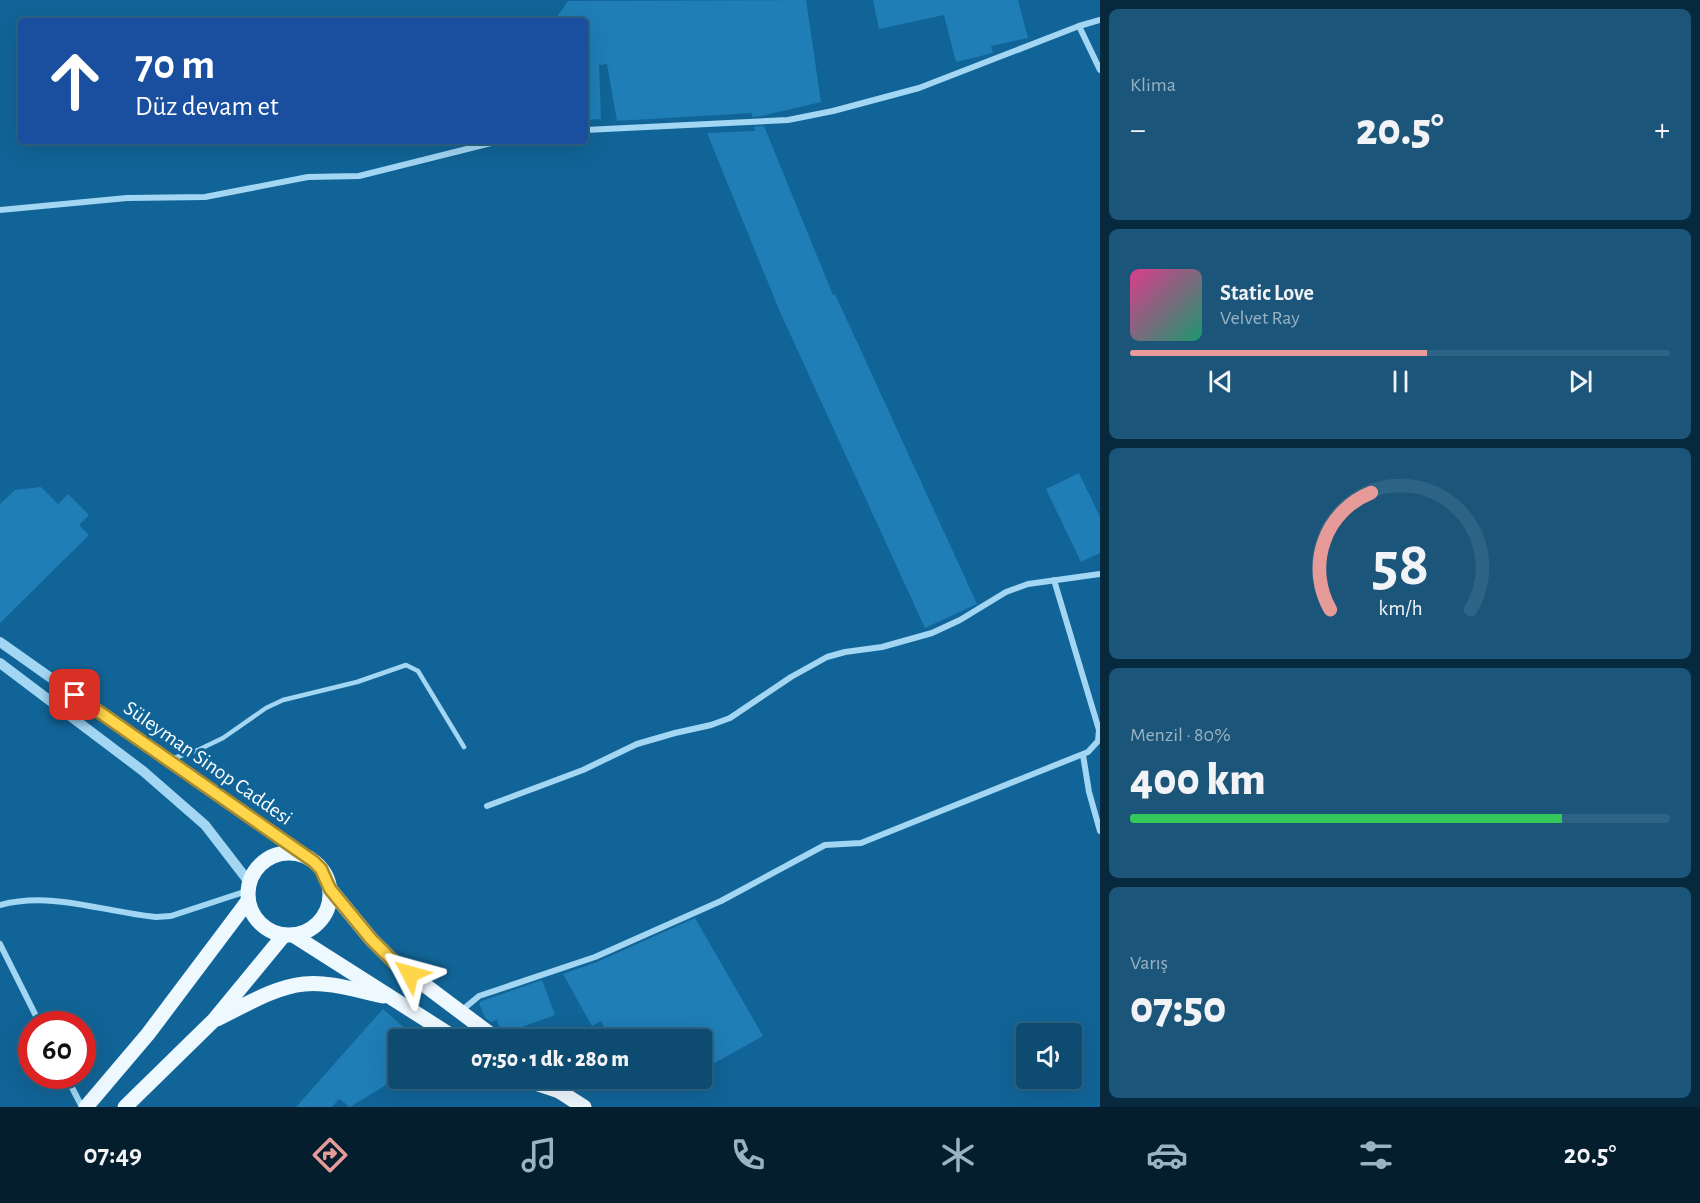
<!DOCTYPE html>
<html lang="tr">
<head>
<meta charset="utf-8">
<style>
  body { margin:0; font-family:"Alegreya Sans",sans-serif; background:#1b5579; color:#f1f3f6; height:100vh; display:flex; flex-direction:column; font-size:22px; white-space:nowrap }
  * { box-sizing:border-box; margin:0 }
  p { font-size:20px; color:#9ab3c3 }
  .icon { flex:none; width:33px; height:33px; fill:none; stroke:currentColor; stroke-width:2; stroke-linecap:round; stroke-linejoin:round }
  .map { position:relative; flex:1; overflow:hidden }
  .drawer { display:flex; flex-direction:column; gap:9px; padding:9px; background:#07293e; width:600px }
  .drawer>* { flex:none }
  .guide { position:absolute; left:18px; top:18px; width:570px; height:126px; border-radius:6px; box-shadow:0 6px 24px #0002,0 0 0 2px #2d6384; background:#1a4fa0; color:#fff; overflow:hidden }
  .buttons { position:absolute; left:1016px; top:1023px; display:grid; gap:12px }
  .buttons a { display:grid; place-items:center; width:66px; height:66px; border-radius:6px; background:#0d4b71; box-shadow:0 6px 24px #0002,0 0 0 2px #2d6384; font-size:30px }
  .speed { position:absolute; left:18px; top:1011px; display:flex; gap:12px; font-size:30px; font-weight:700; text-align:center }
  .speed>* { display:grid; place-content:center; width:78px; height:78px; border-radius:50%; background:#0d4b71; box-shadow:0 6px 24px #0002,0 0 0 2px #2d6384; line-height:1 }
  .speed .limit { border:9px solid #d22; background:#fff; color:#111 }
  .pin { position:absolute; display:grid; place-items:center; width:51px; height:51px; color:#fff; margin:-26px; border-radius:12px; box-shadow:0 3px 9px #0006 }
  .me { position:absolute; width:66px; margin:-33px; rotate:309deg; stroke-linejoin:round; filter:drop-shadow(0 0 4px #0008) }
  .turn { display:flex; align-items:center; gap:21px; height:126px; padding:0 18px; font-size:27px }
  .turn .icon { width:78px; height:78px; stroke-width:2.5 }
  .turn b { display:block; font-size:42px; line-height:51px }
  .big { font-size:45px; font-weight:800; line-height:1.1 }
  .drawer .widget { flex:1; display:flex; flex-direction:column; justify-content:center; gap:9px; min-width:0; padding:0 21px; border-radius:9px; background:#1b5579 }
  .drawer .dial { align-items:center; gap:0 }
  .dial svg { height:156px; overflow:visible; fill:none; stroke:#2d6384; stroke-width:7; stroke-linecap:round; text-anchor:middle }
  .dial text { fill:#f1f3f6; stroke:none }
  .song { display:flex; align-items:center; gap:18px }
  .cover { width:72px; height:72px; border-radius:9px; background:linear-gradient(135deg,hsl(330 70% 55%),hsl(160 70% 35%)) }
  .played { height:6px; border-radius:3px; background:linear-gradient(90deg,#e69b98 55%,#2d6384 55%) }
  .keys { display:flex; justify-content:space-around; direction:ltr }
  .heat { display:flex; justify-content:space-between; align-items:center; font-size:33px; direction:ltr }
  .charge { height:9px; border-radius:4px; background:linear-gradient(90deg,#34c759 80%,#2d6384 0) }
  .trip { position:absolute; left:388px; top:1029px; width:324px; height:60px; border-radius:6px; background:#0d4b71; box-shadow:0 6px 24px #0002,0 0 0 2px #2d6384; font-weight:800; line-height:60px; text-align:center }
  .dock { display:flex; height:96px; justify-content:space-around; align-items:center; background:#051e2d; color:#9ab3c3 }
  .dock .icon { width:42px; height:42px }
  .dock .selected { color:#e69b98 }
  .dock b { font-size:27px; color:#f1f3f6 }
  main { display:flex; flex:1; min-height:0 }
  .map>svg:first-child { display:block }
  .building { fill:#1f7eb6 }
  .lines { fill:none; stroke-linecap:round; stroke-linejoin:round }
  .service { stroke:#a2d6f3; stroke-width:4.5 }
  .minor { stroke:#a2d6f3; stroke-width:6 }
  .tertiary { stroke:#a2d6f3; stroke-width:10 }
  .primary { stroke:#eef8ff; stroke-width:15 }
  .route-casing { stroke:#a68a30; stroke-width:15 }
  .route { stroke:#ffd54a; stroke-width:10 }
  .labels { text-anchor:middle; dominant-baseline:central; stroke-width:6; stroke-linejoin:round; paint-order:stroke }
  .street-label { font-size:21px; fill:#fff; stroke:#116497 }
</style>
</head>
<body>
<main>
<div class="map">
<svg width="1100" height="1107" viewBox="0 0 1100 1107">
  <rect width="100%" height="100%" fill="#116497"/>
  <g class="building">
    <polygon points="806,0 821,102 761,116 752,117 752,113 617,121 607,64 599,65 601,119 585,120 585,21 554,21 568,1"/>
    <polygon points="873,0 1018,0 1028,38 991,46 993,53 956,62 944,15 879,29"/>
    <polygon points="764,126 833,295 835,294 977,604 925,628 780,312 707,133 755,131 754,127"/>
    <polygon points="1079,473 1100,517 1100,553 1081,562 1046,489"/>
    <polygon points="41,487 58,504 68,494 89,515 79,525 89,535 0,623 0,504 15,490"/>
    <polygon points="695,918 763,1036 702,1070 702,1040 632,1040 629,1034 622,1038 617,1030 608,1034 601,1021 592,1026 563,974 597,962"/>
    <polygon points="542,980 555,1015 505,1033 500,1029 497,1020 491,1022 485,1018 479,1003 482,1001"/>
    <polygon points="383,1009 418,1040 399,1040 399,1077 350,1107 339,1099 332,1107 296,1107"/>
  </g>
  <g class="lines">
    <polyline class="service" points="168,760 198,750 223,738 266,708 283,700 357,682 406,665 418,671 464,747"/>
    <g class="minor">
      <polyline points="1079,26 1100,70"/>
      <polyline points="585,130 788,120 833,111 919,88 1079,26 1100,20"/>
      <polyline points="0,210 127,198 205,197 308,177 359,176 499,141"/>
      <polyline points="1083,755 1089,792 1100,831"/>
      <polyline points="487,806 583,770 637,744 675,733 711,725 730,718 791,677 827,657 845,652 882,647 932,633 960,620 1006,592 1028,584 1100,574"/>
      <path d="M0,905C52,891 104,912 156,917L171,916L247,891"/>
      <polyline points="0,944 40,1024"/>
      <polyline points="461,1011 479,996 595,957 721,901 825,845 861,843 1088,752 1098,741 1099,730 1054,580"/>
      <polyline points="66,1076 82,1107"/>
    </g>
    <g class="tertiary">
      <polyline points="0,642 303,856"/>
      <polyline points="0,663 143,771 205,825 249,882"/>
    </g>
    <g class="primary">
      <circle cx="289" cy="894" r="41"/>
      <polyline points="330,889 371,939 394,962 498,1040"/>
      <polyline points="293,935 458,1040"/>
      <path d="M217,1019C244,1006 274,987 304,984C329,981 358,991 383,996"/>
      <polyline points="520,1078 559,1091"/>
      <polyline points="547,1078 559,1091 584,1107"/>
      <polyline points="86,1107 148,1034 248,901"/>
      <polyline points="125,1107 214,1020 284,935"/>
    </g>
  </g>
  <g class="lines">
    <g class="route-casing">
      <polyline id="route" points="75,695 313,861 321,869 330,889 371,939 394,962 410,974"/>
    </g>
    <use href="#route" class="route"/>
  </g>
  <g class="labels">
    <g class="street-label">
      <text transform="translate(208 763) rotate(35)">Süleyman Sinop Caddesi</text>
    </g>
  </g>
</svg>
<div class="buttons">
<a><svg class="icon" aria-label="sound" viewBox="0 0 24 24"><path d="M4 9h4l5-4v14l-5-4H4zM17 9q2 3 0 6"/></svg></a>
</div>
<div class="speed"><div class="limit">60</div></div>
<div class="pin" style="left:75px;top:695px;background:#d93025"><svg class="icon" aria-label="arrive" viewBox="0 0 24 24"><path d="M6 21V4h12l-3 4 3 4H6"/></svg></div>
<svg class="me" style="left:410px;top:974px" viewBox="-20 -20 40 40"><path d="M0-17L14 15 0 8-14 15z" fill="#ffd54a" stroke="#fff" stroke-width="4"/></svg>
<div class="trip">07:50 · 1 dk · 280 m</div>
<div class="guide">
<div class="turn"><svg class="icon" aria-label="ahead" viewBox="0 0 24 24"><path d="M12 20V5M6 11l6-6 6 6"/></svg><div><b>70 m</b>Düz devam et</div></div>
</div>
</div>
<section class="drawer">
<div class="widget"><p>Klima</p>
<div class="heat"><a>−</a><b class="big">20.5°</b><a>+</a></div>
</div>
<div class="widget">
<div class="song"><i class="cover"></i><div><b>Static Love</b><p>Velvet Ray</p></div></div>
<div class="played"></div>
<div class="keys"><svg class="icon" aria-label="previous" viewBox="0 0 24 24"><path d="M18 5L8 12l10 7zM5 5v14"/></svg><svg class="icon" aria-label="pause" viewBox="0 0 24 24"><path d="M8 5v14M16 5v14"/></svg><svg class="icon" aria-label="next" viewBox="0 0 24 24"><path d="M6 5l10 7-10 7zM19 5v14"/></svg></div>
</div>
<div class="widget dial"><svg viewBox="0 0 100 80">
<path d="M14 69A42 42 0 1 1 86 69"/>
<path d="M14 69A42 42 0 0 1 35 9" stroke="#e69b98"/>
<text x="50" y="56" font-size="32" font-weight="700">58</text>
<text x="50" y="72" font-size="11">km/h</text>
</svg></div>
<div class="widget"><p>Menzil · 80%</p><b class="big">400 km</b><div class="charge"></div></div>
<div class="widget"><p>Varış</p><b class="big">07:50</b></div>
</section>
</main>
<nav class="dock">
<b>07:49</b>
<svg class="icon selected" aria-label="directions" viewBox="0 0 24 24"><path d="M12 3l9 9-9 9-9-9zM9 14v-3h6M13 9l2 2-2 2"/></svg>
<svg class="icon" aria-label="music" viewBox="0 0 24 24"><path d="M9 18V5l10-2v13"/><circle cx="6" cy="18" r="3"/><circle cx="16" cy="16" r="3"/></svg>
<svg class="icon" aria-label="phone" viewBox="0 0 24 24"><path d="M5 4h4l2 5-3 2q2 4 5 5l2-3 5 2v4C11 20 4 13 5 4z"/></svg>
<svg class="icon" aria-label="climate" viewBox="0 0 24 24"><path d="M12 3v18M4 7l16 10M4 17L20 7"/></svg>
<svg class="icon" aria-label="car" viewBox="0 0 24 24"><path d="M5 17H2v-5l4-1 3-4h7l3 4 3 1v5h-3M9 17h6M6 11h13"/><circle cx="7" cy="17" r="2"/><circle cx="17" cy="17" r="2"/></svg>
<svg class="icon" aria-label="filters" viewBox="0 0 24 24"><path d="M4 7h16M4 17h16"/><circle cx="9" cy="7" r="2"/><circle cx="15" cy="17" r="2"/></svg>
<b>20.5°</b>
</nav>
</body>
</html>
